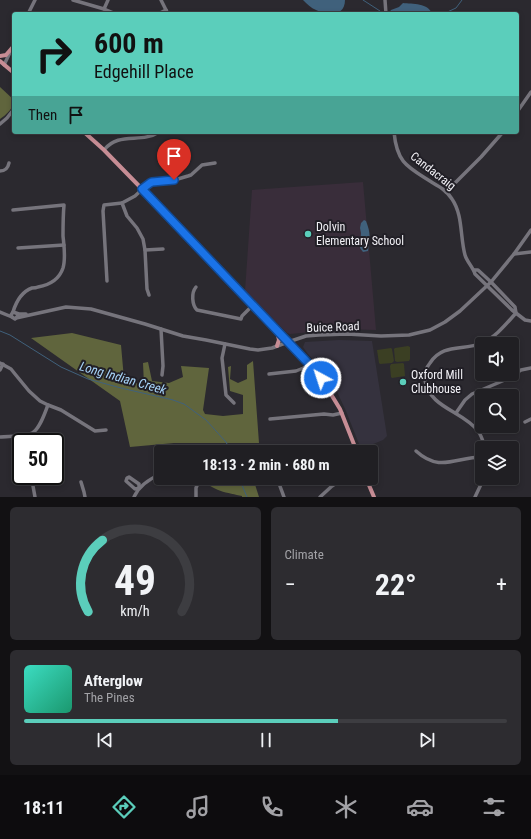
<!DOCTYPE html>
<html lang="en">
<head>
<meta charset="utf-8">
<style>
  body { margin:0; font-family:"Roboto Condensed",sans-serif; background:#2d2c30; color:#f1f3f6; height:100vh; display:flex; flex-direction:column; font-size:15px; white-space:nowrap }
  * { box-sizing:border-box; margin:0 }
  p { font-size:13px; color:#a2a2a6 }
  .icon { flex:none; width:22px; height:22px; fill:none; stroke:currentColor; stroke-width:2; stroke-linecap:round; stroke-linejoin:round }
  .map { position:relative; height:497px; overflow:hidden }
  .drawer { display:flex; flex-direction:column; gap:10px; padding:10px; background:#121113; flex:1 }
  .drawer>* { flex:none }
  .top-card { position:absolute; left:12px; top:12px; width:507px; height:122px; border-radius:4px; box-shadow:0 2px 6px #0003,0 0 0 1px #3d3d41; background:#5bcebb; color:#111; overflow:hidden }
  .controls { position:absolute; left:475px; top:337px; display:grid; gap:8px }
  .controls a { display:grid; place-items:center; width:44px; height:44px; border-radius:4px; background:#201f23; box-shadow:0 2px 6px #0003,0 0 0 1px #3d3d41; font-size:20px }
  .speed { position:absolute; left:12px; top:433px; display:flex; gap:8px; font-size:20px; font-weight:700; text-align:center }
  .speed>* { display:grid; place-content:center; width:52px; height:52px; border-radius:50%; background:#201f23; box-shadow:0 2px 6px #0003,0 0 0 1px #3d3d41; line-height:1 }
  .speed .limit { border:2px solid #111; border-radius:6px; background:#fff; color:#111 }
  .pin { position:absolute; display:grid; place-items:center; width:34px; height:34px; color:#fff; margin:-41px -17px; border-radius:50% 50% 50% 0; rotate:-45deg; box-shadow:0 0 4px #0007 }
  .pin .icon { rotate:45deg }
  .me { position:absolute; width:44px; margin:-22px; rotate:320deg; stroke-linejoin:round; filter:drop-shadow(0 0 3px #0008) }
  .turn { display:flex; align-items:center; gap:14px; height:84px; padding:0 16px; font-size:18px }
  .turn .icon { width:52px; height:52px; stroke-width:2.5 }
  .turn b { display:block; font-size:28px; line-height:34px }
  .then { display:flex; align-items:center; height:38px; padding:0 16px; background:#0003; gap:8px; font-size:15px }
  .big { font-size:30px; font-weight:700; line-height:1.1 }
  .drawer .tile { flex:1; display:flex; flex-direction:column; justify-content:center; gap:6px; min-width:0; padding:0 14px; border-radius:6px; background:#2d2c30 }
  .drawer .dial { align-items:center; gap:0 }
  .dial svg { height:104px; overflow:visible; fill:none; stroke:#3d3d41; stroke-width:7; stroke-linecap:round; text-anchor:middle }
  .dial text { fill:#f1f3f6; stroke:none }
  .song { display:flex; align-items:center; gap:12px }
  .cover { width:48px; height:48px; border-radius:6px; background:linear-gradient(135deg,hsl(170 70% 55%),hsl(160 70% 35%)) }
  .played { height:4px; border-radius:2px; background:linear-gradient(90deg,#5bcebb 65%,#3d3d41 65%) }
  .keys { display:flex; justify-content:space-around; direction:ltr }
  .heat { display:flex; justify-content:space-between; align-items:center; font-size:22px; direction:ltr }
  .drawer .tiles { flex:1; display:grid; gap:10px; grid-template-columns:1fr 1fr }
  .tile:last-child { grid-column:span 2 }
  .trip { position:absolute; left:154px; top:445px; width:224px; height:40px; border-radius:4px; background:#201f23; box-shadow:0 2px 6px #0003,0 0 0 1px #3d3d41; font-weight:700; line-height:40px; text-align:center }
  .dock { display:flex; height:64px; justify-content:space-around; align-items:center; background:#0d0c0e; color:#a2a2a6 }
  .dock .icon { width:28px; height:28px }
  .dock .selected { color:#5bcebb }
  .dock b { font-size:18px; color:#f1f3f6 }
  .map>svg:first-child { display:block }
  .built { fill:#35323e }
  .education { fill:#392d3a }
  .green { fill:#3b3f23 }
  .forest { fill:#60653d }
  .water { fill:#40617c }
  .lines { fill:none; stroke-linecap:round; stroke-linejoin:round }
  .stream { stroke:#40617c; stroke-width:1 }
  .minor { stroke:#76747c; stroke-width:3.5 }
  .major { stroke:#c78d95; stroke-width:4 }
  .route-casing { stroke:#114b97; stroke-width:10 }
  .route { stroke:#1a73e8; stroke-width:7 }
  .poi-dot { fill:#5bcebb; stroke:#211f26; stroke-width:1.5 }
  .labels { text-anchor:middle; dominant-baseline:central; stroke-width:4; stroke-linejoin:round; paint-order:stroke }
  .street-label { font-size:12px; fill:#f2f1f6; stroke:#211f26 }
  .poi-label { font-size:12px; fill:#f2f1f6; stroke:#211f26; text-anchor:start }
  .water-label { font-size:13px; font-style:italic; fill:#a7d4f9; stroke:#211f26 }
</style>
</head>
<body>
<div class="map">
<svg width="531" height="497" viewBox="0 0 531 497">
  <rect width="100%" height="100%" fill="#2b292f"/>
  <polygon class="built" points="339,340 372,341 387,436 383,440 361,449 346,411 332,381 308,354 303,347 305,342"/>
  <polygon class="education" points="363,182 376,330 343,329 290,334 287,333 245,291 252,190"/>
  <g class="green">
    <polygon points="408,346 410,347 410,359 409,361 397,362 395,361 394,349 395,348"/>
    <polygon points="391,348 392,349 394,361 392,363 380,364 379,363 377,350"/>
    <polygon points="403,363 404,364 405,376 392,378 391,377 390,366 391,364"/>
  </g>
  <g class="forest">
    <path d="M0,87L14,100C14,108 6,115 0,119Z"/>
    <polygon points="72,333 121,345 124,379 144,385 143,363 148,362 152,381 169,383 183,377 181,366 209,368 203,410 205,414 223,416 243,414 243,395 230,391 228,367 231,366 230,379 238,383 247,379 247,365 253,361 259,443 174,443 130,447 120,401 31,338"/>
    <path d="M203,478H253L259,497H242V496C229,493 210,491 203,478Z"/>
  </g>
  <g class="water">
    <path d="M303,0H345C345,17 327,16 316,10C311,8 307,4 303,0Z"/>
    <path d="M403,3C412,4 429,3 432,14H400L399,13C396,13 393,14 389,13L391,10L399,7Z"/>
    <path d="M364,220L366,221C371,234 370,238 368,251L363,252L360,248L361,233L360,228L361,223Z"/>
  </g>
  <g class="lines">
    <g class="stream">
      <polyline points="363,0 380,11"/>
      <polyline points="443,14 456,8 462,0"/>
      <polyline points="0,331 10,335 61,367 88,379 121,388 173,400 184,404 206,420 226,442 231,452"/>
      <polyline points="239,478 247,497"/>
    </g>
    <g class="minor">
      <polyline points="73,0 104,9 116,14"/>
      <polyline points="161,0 168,14"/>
      <polyline points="385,0 386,14"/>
      <polyline points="104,9 108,0"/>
      <polyline points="28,14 35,0"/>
      <polyline points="158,14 166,10"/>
      <polyline points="4,65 14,44"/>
      <polyline points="517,112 531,92"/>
      <polyline points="0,124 7,118 14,109"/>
      <path d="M394,132C397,164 408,167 433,183C440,187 447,191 452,199C463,215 460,237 465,255C467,262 473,267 475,274L512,310L525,320L531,321"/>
      <path d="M104,150C119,131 141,144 159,132"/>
      <path d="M0,171C5,171 8,168 9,163"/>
      <polyline points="446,192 481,157 503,132"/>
      <polyline points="122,203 127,216 137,228 143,239 145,250 147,289 149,295"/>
      <path d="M13,210L64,205C63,216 63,226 63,236C64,246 66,258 63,268C59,280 49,285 38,287C36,288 34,288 32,288C21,292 16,302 13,312"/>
      <polyline points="18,248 64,245"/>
      <polyline points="145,250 163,249"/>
      <polyline points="514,254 531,252"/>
      <polyline points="474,270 478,270 491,282 515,307 516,313"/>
      <polyline points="107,281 103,211 104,205 122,203 135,196 148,184 151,182 171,181 188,176 191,175 202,165 215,163"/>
      <path d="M196,287C191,293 192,305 197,310L241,319L242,316L253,305"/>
      <polyline points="0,312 12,317"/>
      <polyline points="17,314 18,316 15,319 12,317 11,315 13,312 19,314 26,314"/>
      <polyline points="16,318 66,307 91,309 145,324 183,336 206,340 250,349 258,350 272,348 288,342 306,336 319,335 347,334 381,336 409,335 430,330 445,322 460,311 491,282 514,254 531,230"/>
      <polyline points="161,329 163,366 162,375"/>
      <polyline points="225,344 222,358 226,395 234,403"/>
      <polyline points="0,363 11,369 15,374 29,391 40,401 48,405 61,410 95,431 106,430"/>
      <polyline points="0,370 3,364"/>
      <polyline points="269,374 296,371 306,367 312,368"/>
      <polyline points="456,413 465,400 472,394 507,379 521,370 531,368"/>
      <polyline points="270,419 324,414 333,415 342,413"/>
      <polyline points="525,422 531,419"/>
      <path d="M0,437C9,436 23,437 32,433C40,429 45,412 48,405"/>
      <path d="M485,448C483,442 482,436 478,431C463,411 429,408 425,380C424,373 426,368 430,363C443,343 463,351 482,343C496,337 506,324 516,313"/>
      <path d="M416,451C440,473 456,457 482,457"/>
      <polygon points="129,477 139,484 139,488 135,489 126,481 127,478"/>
      <polyline points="277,478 284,497"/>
      <polyline points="81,482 84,492 85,497"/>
      <polyline points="33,486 35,497"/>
      <path d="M134,497C139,486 149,479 161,474"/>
      <polyline points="196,497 196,488 200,478"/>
      <polyline points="320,497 332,486 344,478"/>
      <polyline points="475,497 484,478"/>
    </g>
    <g class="major">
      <polyline points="0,56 6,55 12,48"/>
      <polyline points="0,61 14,73"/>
      <polyline points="84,132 104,150 142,189 316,372 326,386 340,409 357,452"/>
      <polyline points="277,346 279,340 277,331"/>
      <polyline points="366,478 374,497"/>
    </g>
  </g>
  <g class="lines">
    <g class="route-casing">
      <polyline id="route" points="174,180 152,182 150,183 142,189 309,364 321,378"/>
    </g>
    <use href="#route" class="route"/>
  </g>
  <g class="poi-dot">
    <circle cx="308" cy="234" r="4"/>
    <circle cx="403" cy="382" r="4"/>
  </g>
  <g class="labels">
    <g class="street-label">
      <text transform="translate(433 171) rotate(38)">Candacraig</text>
      <text transform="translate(333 327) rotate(-2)">Buice Road</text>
    </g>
    <g class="poi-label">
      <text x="316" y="227">Dolvin<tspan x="316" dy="14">Elementary School</tspan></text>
      <text x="411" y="375">Oxford Mill<tspan x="411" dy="14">Clubhouse</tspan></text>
    </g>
    <g class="water-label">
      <text transform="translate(123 378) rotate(16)">Long Indian Creek</text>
    </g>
  </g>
</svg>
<div class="controls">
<a><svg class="icon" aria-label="sound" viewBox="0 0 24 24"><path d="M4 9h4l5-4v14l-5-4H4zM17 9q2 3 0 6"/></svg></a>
<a><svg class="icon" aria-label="search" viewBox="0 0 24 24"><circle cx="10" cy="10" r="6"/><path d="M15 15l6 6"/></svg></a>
<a><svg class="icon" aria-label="layers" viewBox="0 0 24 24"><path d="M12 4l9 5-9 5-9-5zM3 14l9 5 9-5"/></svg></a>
</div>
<div class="speed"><div class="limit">50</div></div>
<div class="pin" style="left:174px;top:180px;background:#d93025"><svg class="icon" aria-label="arrive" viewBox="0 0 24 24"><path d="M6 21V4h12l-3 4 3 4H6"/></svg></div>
<svg class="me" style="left:321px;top:378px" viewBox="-20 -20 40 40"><circle r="17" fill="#1a73e8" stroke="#fff" stroke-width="3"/><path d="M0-11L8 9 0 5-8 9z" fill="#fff"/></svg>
<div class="trip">18:13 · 2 min · 680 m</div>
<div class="top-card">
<div class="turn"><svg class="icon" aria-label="right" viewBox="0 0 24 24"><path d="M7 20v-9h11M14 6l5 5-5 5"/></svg><div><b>600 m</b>Edgehill Place</div></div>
<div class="then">Then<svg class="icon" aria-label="arrive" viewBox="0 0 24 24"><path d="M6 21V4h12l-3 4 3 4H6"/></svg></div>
</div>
</div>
<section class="drawer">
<div class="tiles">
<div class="tile dial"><svg viewBox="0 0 100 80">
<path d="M14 69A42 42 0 1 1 86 69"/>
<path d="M14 69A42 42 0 0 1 25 14" stroke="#5bcebb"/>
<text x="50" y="56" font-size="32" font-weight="700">49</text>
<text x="50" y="72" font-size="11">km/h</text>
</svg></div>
<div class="tile"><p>Climate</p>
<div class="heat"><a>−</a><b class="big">22°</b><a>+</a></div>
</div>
<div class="tile">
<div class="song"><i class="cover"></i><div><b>Afterglow</b><p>The Pines</p></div></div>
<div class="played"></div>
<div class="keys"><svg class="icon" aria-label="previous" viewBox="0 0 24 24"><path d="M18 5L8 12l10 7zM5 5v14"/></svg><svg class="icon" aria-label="pause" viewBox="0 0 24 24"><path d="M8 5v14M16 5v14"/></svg><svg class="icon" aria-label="next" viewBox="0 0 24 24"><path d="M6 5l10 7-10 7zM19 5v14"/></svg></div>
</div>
</div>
</section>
<nav class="dock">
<b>18:11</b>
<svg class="icon selected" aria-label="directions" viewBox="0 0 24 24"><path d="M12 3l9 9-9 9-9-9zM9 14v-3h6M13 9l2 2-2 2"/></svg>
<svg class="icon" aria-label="music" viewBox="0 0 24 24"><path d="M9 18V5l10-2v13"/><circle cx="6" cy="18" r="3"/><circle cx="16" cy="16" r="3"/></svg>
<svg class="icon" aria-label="phone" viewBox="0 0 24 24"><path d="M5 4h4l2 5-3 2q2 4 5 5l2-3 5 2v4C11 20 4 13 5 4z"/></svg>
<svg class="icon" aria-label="climate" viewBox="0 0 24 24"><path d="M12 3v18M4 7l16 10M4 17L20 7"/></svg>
<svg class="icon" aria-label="car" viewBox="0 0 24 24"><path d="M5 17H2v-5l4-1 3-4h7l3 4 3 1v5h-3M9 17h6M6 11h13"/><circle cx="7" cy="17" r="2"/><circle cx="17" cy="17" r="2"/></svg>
<svg class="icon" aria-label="filters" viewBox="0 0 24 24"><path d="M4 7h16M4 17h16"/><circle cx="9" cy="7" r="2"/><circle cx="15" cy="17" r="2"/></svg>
</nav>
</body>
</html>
